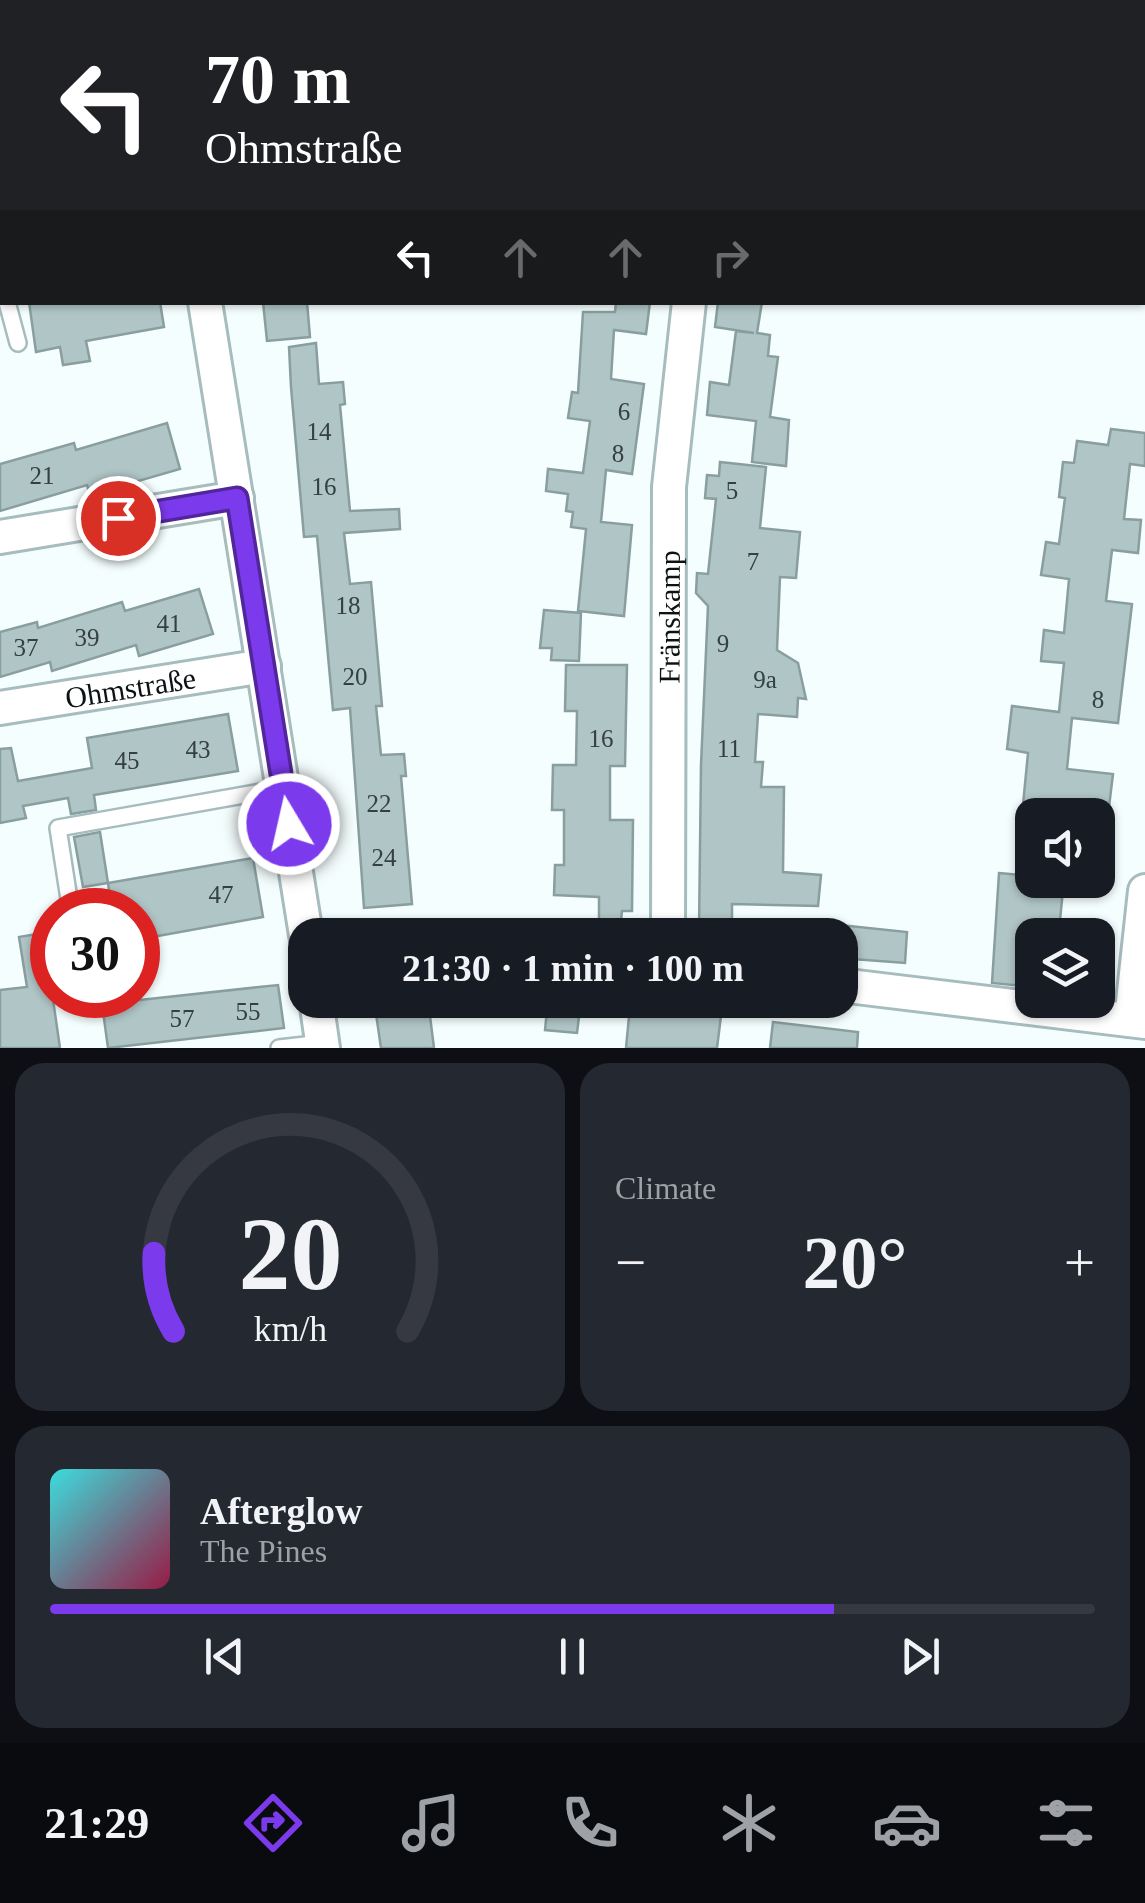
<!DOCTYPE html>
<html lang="en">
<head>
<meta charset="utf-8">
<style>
  body { margin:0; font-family:"Times New Roman",serif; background:#242831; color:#f1f3f6; height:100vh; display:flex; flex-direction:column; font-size:38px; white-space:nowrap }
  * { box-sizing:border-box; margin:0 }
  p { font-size:32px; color:#9ea1a6 }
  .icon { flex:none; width:55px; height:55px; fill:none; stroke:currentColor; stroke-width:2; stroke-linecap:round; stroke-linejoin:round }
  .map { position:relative; height:1048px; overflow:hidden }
  .panel { display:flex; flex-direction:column; gap:15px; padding:15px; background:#0d0f14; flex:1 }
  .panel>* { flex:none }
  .guide { position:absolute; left:0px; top:0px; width:1145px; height:305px; box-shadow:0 2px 8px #0004; background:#202124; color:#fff; overflow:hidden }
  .controls { position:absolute; left:1015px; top:798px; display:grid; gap:20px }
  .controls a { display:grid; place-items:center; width:100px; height:100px; border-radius:20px; background:#171b24; box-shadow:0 2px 8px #0004; font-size:50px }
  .speed { position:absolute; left:30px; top:888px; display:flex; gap:20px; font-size:50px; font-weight:700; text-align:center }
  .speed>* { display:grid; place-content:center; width:130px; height:130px; border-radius:50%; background:#171b24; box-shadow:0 2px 8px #0004; line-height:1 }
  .speed .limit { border:15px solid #d22; background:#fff; color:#111 }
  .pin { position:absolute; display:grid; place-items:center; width:85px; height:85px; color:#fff; margin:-42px; border:5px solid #fff; border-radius:50%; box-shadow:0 2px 10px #0007 }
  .me { position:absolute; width:110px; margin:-55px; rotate:351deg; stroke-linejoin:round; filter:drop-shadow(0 0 8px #0008) }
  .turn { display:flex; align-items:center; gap:35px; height:210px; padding:0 40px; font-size:45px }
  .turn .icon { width:130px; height:130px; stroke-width:2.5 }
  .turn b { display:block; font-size:70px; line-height:85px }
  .lanes { display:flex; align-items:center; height:95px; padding:0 40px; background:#0003; justify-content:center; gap:50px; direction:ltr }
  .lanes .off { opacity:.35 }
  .big { font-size:75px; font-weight:600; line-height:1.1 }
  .panel .card { flex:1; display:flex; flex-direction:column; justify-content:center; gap:15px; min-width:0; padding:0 35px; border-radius:30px; background:#242831 }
  .panel .dial { align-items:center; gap:0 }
  .dial svg { height:260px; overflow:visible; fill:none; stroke:#363941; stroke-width:7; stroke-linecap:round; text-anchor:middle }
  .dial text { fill:#f1f3f6; stroke:none }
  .song { display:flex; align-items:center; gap:30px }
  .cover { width:120px; height:120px; border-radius:15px; background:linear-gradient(135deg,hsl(180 70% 55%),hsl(340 70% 35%)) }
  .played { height:10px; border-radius:5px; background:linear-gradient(90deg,#7c3aed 75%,#363941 75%) }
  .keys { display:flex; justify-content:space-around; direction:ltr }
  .heat { display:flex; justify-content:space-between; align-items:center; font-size:55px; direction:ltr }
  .panel .tiles { flex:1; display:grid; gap:15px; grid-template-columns:1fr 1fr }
  .card:last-child { grid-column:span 2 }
  .trip { position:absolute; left:288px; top:918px; width:570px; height:100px; border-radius:30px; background:#171b24; box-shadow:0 2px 8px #0004; font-weight:600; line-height:100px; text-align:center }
  .tab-bar { display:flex; height:160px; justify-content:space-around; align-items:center; background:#090b0e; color:#9ea1a6 }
  .tab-bar .icon { width:70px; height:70px }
  .tab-bar .selected { color:#7c3aed }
  .tab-bar b { font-size:45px; color:#f1f3f6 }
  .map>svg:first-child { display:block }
  .building { fill:#b0c5c6; stroke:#899e9f; stroke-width:2.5 }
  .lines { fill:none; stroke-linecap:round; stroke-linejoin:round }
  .service-casing { stroke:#a7bcbd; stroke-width:20 }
  .minor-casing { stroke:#a7bcbd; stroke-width:38 }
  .service { stroke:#fff; stroke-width:15 }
  .minor { stroke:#fff; stroke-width:32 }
  .route-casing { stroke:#51269a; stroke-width:25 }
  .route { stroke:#7c3aed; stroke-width:18 }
  .labels { text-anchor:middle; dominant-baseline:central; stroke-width:10; stroke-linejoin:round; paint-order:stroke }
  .number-label { font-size:25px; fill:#354040 }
  .street-label { font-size:30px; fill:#0c1314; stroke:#fff }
</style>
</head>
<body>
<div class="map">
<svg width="1145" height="1048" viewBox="0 0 1145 1048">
  <rect width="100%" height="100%" fill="#f5fefe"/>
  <g class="building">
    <polygon points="29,302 160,302 164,327 86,341 90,361 63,365 60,347 36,352"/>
    <polygon points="263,302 307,302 310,337 267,341"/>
    <polygon points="616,302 650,302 646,334 614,330 611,379 644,384 632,474 606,470 601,522 632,525 624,616 578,611 586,529 571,527 573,512 566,511 568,494 546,491 548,469 583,473 590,421 568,418 572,392 578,393 583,312 615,312"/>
    <polygon points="718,302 762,302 757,333 770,335 768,356 778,357 770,417 789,420 786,466 752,462 756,421 707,415 710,382 729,385 736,331 754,333 715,327"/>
    <polygon points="316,343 319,384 343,382 345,404 340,405 350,511 399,509 400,529 344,533 350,584 371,582 382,706 376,706 381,755 404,754 406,776 401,776 412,904 364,908 350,708 333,710 317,536 304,537 291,387 289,347"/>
    <polygon points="167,423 180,469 90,495 87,485 0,511 0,464 74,443 76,450"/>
    <polygon points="1111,429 1145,433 1145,466 1130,464 1124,519 1141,520 1138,553 1112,550 1106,601 1132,604 1118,723 1072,718 1067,769 1113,774 1108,815 1022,815 1028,753 1007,749 1012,706 1059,712 1064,663 1041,661 1044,630 1064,633 1069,579 1041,575 1046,542 1059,544 1065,498 1059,497 1063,462 1074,463 1077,441 1108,445"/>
    <polygon points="720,462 766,467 760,528 800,532 796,578 780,577 777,650 798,663 806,699 798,698 797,717 758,714 755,762 763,762 761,787 784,787 783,872 821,875 818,906 732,904 732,929 699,929 701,765 708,606 696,593 697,573 708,574 716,499 705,498 707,475 719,476"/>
    <polygon points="199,589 213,634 139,656 136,645 52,671 50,662 0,677 0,632 37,622 38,628 122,602 125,611"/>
    <polygon points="544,610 581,613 579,661 551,660 552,648 540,648"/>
    <polygon points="566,665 627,665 625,766 610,766 610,820 633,820 632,911 622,911 621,921 599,921 599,897 554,895 555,865 564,865 564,810 552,810 553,765 576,765 577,711 565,711"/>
    <polygon points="228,714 238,771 94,795 96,810 71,814 68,798 23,806 26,818 0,823 0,749 11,748 18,781 92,768 87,738"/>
    <polygon points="100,832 108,883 83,887 74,837"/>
    <polygon points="253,858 263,917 147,938 147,935 138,936 138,910 112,910 108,883"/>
    <polygon points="999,873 1032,876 1032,880 1064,880 1059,930 1053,930 1052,935 1032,935 1032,987 992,983"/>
    <polygon points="840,925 907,932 905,963 840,958"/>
    <polygon points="49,932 52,957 47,958 60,1048 0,1048 0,990 27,987 19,937"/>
    <polygon points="278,985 284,1028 108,1048 102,1004"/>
    <polygon points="374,1000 428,1000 434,1048 381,1048"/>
    <polygon points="548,1000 581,1000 577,1033 545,1030"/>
    <polygon points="630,1006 721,1016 717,1048 626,1048"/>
    <polygon points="773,1022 858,1032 857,1048 770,1048"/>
  </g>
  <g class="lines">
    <g class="service-casing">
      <g id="service">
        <polyline points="767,2 768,0"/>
        <polyline points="7,302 18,343"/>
        <polyline points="69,899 58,828 283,788"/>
        <polyline points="279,1048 323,1043"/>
      </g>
    </g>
    <g class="minor-casing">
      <g id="minor">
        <polyline points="157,0 157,2"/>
        <polyline points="0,104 2,104"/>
        <polyline points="1142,160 1145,160"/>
        <polyline points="205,302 306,935"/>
        <polyline points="0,537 237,498"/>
        <path id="s1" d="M0,708L264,666"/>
        <path id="s2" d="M668,935L669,487L689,302"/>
        <polyline points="840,985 1145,1022"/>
        <polyline points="316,1000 323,1048"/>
        <polyline points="1131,1020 1145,891"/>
      </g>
    </g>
    <use href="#service" class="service"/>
    <use href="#minor" class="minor"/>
  </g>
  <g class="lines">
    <g class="route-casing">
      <polyline id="route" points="118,518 237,498 289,824"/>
    </g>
    <use href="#route" class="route"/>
  </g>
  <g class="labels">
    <g class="number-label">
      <text x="624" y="411">6</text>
      <text x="319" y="431">14</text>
      <text x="618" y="453">8</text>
      <text x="42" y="475">21</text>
      <text x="324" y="486">16</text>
      <text x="732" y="490">5</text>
      <text x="753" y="561">7</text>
      <text x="348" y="605">18</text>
      <text x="169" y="623">41</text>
      <text x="87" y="637">39</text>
      <text x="723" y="643">9</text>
      <text x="26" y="647">37</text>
      <text x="355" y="676">20</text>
      <text x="765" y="679">9a</text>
      <text x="1098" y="699">8</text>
      <text x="601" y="738">16</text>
      <text x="729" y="748">11</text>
      <text x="198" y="749">43</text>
      <text x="127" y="760">45</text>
      <text x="379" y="803">22</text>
      <text x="384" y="857">24</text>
      <text x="221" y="894">47</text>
      <text x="248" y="1011">55</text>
      <text x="182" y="1018">57</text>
    </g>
    <g class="street-label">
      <text stroke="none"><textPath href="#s2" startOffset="318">Fränskamp</textPath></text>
      <text stroke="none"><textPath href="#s1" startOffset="132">Ohmstraße</textPath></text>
    </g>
  </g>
</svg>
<div class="controls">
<a><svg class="icon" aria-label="sound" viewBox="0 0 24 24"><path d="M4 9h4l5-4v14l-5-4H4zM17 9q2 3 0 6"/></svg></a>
<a><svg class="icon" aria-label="layers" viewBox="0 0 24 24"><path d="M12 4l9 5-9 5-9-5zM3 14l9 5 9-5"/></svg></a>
</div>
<div class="speed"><div class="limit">30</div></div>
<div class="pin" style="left:118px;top:518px;background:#d93025"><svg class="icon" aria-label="arrive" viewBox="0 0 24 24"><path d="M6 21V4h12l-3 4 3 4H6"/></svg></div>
<svg class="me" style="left:289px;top:824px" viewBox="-20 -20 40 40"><circle r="17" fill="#7c3aed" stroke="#fff" stroke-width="3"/><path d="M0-11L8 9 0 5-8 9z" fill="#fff"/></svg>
<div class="trip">21:30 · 1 min · 100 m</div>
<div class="guide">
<div class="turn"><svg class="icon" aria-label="left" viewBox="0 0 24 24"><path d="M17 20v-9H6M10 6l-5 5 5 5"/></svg><div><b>70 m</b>Ohmstraße</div></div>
<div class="lanes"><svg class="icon" aria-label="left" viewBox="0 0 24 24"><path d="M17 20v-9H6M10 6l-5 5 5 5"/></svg><svg class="icon off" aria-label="ahead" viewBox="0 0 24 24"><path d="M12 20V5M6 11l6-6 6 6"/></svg><svg class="icon off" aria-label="ahead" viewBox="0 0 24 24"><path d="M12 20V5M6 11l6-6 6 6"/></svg><svg class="icon off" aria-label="right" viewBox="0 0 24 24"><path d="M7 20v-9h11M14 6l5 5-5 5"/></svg></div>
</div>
</div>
<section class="panel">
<div class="tiles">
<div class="card dial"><svg viewBox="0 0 100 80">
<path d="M14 69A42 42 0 1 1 86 69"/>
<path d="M14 69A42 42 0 0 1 8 45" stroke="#7c3aed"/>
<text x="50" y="56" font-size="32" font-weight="700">20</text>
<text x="50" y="72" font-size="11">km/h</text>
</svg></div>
<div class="card"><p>Climate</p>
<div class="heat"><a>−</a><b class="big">20°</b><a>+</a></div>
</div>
<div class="card">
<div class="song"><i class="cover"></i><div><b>Afterglow</b><p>The Pines</p></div></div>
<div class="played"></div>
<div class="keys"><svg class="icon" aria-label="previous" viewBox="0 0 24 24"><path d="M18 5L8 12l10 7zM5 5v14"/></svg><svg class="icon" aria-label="pause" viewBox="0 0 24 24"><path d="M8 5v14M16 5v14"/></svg><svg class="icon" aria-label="next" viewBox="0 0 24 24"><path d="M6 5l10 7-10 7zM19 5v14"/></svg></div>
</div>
</div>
</section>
<nav class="tab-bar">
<b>21:29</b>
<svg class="icon selected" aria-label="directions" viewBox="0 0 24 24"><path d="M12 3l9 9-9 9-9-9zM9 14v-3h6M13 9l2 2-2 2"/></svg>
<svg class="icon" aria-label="music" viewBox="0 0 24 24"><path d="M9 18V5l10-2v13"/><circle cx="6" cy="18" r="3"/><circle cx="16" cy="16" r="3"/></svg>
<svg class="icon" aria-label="phone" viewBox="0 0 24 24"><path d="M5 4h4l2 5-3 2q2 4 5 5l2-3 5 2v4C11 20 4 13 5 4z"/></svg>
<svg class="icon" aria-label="climate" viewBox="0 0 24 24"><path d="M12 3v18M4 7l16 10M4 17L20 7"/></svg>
<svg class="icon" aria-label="car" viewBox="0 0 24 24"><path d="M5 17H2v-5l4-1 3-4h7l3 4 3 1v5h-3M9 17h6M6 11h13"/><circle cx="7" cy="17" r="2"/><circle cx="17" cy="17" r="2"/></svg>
<svg class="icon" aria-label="filters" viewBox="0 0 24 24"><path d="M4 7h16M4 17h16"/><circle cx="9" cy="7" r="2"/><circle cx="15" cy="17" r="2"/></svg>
</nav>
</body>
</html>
